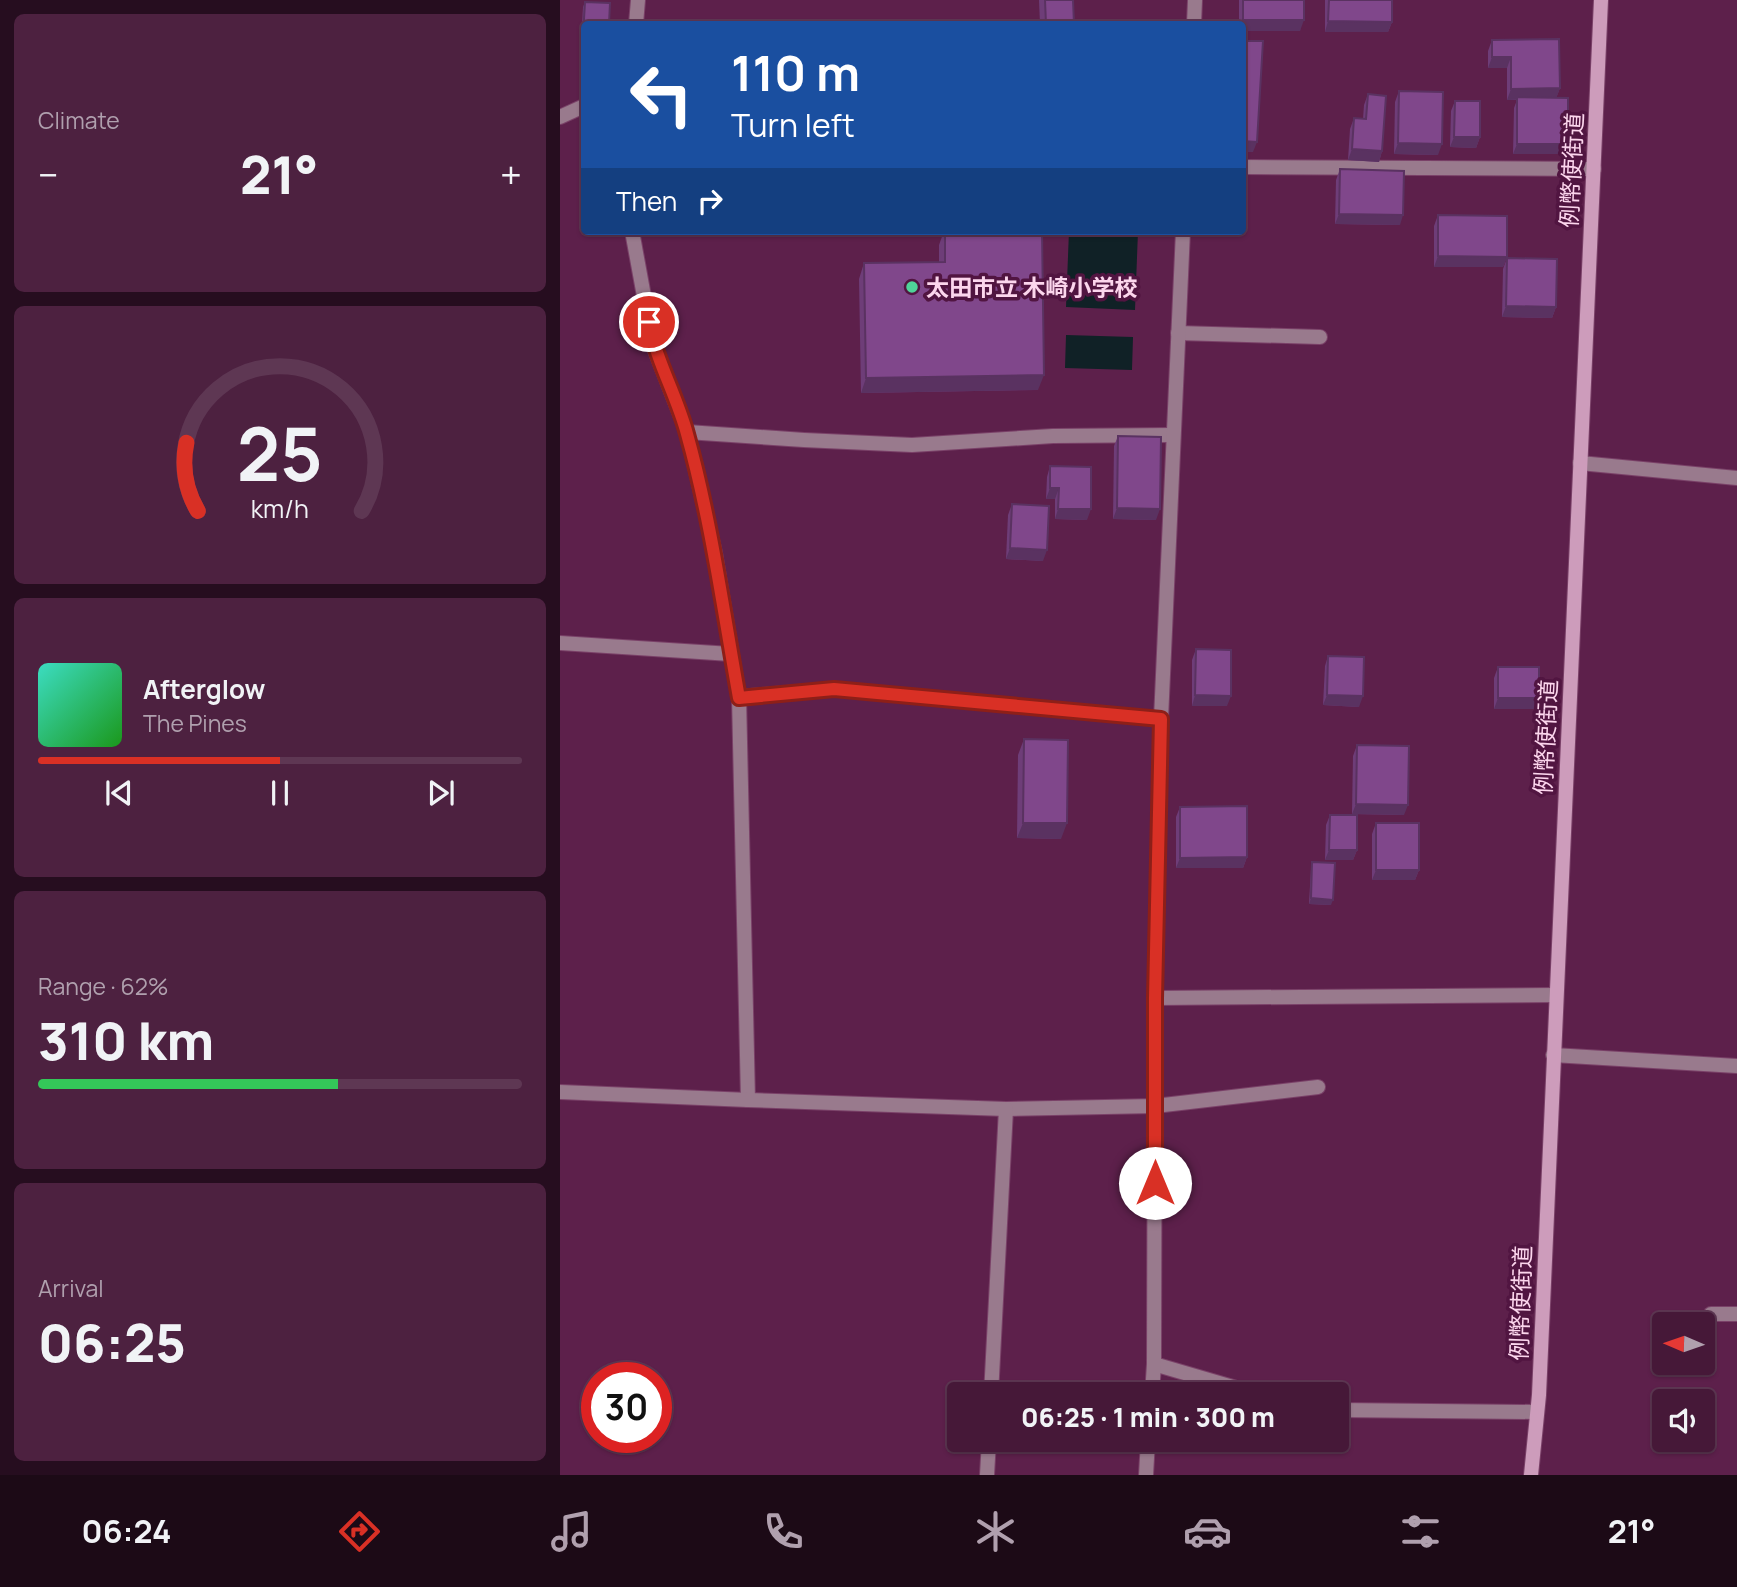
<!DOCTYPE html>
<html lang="en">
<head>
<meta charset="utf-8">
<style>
  body { margin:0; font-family:Manrope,"Noto Sans JP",sans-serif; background:#4d2140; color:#f1f3f6; height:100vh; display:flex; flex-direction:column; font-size:26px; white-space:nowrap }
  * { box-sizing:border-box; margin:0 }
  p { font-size:23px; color:#b0a0ae }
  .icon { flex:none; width:38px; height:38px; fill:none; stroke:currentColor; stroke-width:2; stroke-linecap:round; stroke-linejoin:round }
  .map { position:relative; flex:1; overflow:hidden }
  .drawer { display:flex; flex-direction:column; gap:14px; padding:14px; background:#260d1f; width:560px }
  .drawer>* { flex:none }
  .hud { position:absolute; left:21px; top:21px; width:665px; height:214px; border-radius:7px; box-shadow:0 2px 5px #0004,0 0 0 2px #5e3753; background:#1a4fa0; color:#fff; overflow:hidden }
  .needle { width:46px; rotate:272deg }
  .tools { position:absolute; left:1092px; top:1312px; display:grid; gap:14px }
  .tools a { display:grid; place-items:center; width:63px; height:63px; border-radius:7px; background:#461838; box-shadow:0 2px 5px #0004,0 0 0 2px #5e3753; font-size:35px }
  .speed { position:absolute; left:21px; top:1362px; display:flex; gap:14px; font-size:35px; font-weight:700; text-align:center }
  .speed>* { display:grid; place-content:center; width:91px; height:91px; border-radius:50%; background:#461838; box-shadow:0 2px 5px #0004,0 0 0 2px #5e3753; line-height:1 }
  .speed .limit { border:10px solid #d22; background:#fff; color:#111 }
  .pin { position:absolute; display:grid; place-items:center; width:60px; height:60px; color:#fff; margin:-30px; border:4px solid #fff; border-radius:50%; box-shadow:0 2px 7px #0007 }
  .me { position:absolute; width:77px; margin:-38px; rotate:0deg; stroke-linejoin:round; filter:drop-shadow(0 0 5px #0008) }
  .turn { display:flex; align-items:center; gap:24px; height:147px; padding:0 35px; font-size:32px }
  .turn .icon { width:91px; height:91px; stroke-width:2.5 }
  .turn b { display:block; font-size:49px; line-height:60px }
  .then { display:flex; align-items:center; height:66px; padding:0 35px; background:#0003; gap:14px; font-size:26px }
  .big { font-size:52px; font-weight:800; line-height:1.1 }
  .drawer .card { flex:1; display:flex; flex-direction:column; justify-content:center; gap:10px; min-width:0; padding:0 24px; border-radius:10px; background:#4d2140 }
  .drawer .dial { align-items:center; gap:0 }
  .dial svg { height:182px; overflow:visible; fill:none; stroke:#5e3753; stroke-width:7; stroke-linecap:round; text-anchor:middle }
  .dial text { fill:#f1f3f6; stroke:none }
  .song { display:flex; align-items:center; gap:21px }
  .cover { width:84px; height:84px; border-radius:10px; background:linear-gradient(135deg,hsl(170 70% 55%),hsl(120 70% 35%)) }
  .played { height:7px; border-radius:4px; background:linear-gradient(90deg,#d93025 50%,#5e3753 50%) }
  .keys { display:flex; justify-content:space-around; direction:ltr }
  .heat { display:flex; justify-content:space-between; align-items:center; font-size:38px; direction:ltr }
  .charge { height:10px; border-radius:5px; background:linear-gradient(90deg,#34c759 62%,#5e3753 0) }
  .trip { position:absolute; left:387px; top:1382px; width:402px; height:70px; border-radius:7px; background:#461838; box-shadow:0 2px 5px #0004,0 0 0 2px #5e3753; font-weight:800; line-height:70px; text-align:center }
  .tabs { display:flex; height:112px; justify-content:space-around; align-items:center; background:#1c0a16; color:#b0a0ae }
  .tabs .icon { width:49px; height:49px }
  .tabs .selected { color:#d93025 }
  .tabs b { font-size:32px; color:#f1f3f6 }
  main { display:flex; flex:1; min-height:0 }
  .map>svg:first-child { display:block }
  .water { fill:#102126 }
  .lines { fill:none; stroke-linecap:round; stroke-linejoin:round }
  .service-casing { stroke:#7a4168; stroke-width:16 }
  .minor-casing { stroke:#7a4168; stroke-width:16 }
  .tertiary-casing { stroke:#7a4168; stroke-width:16 }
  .secondary-casing { stroke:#7a4168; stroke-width:16 }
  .service { stroke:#997a8d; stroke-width:14 }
  .minor { stroke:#997a8d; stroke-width:14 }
  .tertiary { stroke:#997a8d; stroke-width:14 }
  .secondary { stroke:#cd9cbb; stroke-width:14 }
  .wall { fill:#6e3d78 }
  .shaded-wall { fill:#5a3261 }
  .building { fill:#80478b; stroke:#5a3261; stroke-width:2 }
  .route-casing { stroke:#8d1f18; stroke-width:18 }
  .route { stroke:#d93025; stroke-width:12 }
  .poi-dot { fill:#4fd399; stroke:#511541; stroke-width:2.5 }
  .labels { text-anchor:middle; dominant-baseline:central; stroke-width:7; stroke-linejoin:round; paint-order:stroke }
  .street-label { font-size:23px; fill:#fcd6ed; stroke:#511541 }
  .poi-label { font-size:23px; font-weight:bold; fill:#fcd6ed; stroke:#511541; text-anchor:start }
</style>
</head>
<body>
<main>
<section class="drawer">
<div class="card"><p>Climate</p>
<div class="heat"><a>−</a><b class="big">21°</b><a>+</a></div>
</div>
<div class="card dial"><svg viewBox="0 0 100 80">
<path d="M14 69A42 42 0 1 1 86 69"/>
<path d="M14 69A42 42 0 0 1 9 39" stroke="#d93025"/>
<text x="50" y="56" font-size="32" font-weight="700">25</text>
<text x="50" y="72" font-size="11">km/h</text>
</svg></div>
<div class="card">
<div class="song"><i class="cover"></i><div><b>Afterglow</b><p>The Pines</p></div></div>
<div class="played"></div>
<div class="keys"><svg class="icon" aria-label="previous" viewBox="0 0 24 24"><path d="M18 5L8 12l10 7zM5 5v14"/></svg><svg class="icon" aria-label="pause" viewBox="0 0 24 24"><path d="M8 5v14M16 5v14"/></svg><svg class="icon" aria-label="next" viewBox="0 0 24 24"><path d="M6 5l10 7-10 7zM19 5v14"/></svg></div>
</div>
<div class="card"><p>Range · 62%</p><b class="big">310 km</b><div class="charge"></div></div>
<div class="card"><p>Arrival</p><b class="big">06:25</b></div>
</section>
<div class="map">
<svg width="1177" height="1475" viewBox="0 0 1177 1475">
  <rect width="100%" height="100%" fill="#5d204b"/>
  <g class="water">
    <polygon points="509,231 578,231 575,310 506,307"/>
    <polygon points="506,335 573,337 572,370 505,368"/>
  </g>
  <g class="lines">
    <g class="service-casing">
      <g id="service">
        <polyline points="618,333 760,337"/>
        <polyline points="1151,1314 1177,1314"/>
      </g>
    </g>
    <g class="minor-casing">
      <g id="minor">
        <polyline points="76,24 78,0"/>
        <polyline points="634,24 635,0"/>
        <polyline points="0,117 24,106"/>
        <polyline points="682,167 1034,169"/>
        <polyline points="72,231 93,345 127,432 155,553 179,697 188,1100"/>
        <polyline points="127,432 244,440 352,445 493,436 613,435"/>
        <polyline points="1020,463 1177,478"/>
        <polyline points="0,643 171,654"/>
        <polyline points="179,697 274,689 601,719"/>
        <polyline points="595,998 996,995"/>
        <polyline points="0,1092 188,1100 446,1109 595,1106 758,1087"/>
        <polyline points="594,1364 700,1395"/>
        <polyline points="431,1395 446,1109"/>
        <polyline points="592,1395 594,1364 595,998 601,719 623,231"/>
        <polyline points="777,1410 977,1412"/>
        <polyline points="427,1475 429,1440"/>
        <polyline points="586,1475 588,1440"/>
      </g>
    </g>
    <g class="tertiary-casing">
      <polyline id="tertiary" points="993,1055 1177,1066"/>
    </g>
    <g class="secondary-casing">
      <polyline id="secondary" points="971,1475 979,1395 1041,0"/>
    </g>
    <use href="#service" class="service"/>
    <use href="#minor" class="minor"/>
    <use href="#tertiary" class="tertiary"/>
    <use href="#secondary" class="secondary"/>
  </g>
  <g class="wall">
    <polygon points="479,0 513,0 514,24 480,24"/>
    <polygon points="679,0 744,0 740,31 682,31 682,24 679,24"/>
    <polygon points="765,0 832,0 832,22 828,32 765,32"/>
    <polygon points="25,2 24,42 21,41 23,7"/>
    <polygon points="932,40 1000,88 996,98 1008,144 1004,154 953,154 954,108 957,100 947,100 947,68 928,68 928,51"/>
    <polygon points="839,91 878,155 834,154 835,102"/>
    <polygon points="808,94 822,151 819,162 788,160 790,129 794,118 803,119 804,105"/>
    <polygon points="895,101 920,137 916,148 890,147 891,111"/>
    <polygon points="780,169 840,225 775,224 776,180"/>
    <polygon points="878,215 947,257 943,267 874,267 874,226"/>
    <polygon points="384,231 385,231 478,390 301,393 299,279 304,263 379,262 379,245"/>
    <polygon points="947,258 996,307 992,318 942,317 943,269"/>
    <polygon points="558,436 596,520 553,519 554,446"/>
    <polygon points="490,466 527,520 495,519 495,499 486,499 487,477"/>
    <polygon points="452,504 483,561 446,559 448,515"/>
    <polygon points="636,649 667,706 632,706 632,660"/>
    <polygon points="768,656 799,707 763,705 765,666"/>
    <polygon points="938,667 979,698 975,709 934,709 934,678"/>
    <polygon points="464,739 501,839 457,838 458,755"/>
    <polygon points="797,745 844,815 792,814 793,756"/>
    <polygon points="620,807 687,857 683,868 616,868 616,817"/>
    <polygon points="770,815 797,850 793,860 765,860 766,825"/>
    <polygon points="816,823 859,870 855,880 812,880 812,834"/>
    <polygon points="752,862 771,905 749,904 751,868"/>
  </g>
  <g class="shaded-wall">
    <polygon points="683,20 744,20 740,31 682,31 682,24 681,24"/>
    <polygon points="768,21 832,22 828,32 765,32"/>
    <polygon points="932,57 951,57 947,68 928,68"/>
    <polygon points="1000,88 996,99 947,100 951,89"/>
    <polygon points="894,137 920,137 916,148 890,147"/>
    <polygon points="682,141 697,142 693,152 682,152"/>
    <polygon points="838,143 882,144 878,155 834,154"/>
    <polygon points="957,144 1008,144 1004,154 953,154"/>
    <polygon points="792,149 822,151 819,162 788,160"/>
    <polygon points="779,214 843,215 840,225 775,224"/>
    <polygon points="878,256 947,257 943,267 874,267"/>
    <polygon points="946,306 996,307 992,318 942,317"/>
    <polygon points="484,375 478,390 301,393 306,378"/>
    <polygon points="490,488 499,488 495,499 486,499"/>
    <polygon points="557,508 600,509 596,520 553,519"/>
    <polygon points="498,509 531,509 527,520 495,519"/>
    <polygon points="450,548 487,550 483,561 446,559"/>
    <polygon points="635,695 671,696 667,706 632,706"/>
    <polygon points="767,695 803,696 799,707 763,705"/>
    <polygon points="938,698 979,698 975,709 934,709"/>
    <polygon points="796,804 848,805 844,815 792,814"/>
    <polygon points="463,823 507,823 501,839 457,838"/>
    <polygon points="769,850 797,850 793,860 765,860"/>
    <polygon points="687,857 683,868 616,868 620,858"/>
    <polygon points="816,870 859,870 855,880 812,880"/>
    <polygon points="751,898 773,900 771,905 749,904"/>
  </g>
  <g class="building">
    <polygon points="485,0 513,0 514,24 486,24"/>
    <rect x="683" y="0" width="61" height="20"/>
    <polygon points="769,0 832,0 832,22 768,21"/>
    <polygon points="25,2 50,3 49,24 24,24 24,36 23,36"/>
    <polygon points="999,39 1000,88 951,89 951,57 932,57 932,40"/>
    <polygon points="682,41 703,41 697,142 682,141"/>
    <polygon points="839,91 883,92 882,144 838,143"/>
    <polygon points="808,94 826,96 822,151 792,149 794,118 806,119"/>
    <polygon points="957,97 1008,98 1008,144 957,144"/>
    <polygon points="895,101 920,101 920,137 894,137"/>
    <polygon points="780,169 844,171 843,215 779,214"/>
    <polygon points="878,215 947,216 947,257 878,256"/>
    <polygon points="385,231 482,231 484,375 306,378 304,263 385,262"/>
    <polygon points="947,258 997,259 996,307 946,306"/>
    <polygon points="558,436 601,437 600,509 557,508"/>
    <polygon points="490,466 531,467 531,509 498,509 499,488 490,488"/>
    <polygon points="452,504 489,506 487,550 450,548"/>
    <polygon points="636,649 671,650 671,696 635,695"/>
    <polygon points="768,656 804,657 803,696 767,695"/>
    <rect x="938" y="667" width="41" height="31"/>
    <polygon points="464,739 508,740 507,823 463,823"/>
    <polygon points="797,745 849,746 848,805 796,804"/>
    <polygon points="687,806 687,857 620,858 620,807"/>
    <polygon points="770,815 797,815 797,850 769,850"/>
    <rect x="816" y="823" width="43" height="47"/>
    <polygon points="752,862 775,863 773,900 751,898"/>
  </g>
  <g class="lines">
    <g class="route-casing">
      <path id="route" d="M89,322C96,361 117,396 127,434C151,520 163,609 179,698L274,689L601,719L595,998V1183"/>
    </g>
    <use href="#route" class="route"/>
  </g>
  <circle class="poi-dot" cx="352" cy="287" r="7"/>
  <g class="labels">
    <g class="street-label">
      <text transform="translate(1011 170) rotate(-87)">例幣使街道</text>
      <text transform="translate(985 737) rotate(-87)">例幣使街道</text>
      <text transform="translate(960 1303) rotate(-88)">例幣使街道</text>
    </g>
    <g class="poi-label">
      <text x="366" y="287">太田市立 木崎小学校</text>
    </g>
  </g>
</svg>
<div class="tools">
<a><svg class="needle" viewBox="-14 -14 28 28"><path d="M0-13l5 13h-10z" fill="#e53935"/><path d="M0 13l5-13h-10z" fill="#b0a0ae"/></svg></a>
<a><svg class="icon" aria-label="sound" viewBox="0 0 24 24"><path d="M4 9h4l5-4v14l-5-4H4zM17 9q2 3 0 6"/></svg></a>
</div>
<div class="speed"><div class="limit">30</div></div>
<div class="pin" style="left:89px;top:322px;background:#d93025"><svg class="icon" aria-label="arrive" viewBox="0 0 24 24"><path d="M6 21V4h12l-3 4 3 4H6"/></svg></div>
<svg class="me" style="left:595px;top:1183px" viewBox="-20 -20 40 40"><circle r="19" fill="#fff"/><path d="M0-13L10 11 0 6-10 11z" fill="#d93025"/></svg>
<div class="trip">06:25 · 1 min · 300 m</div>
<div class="hud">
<div class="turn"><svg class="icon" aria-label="left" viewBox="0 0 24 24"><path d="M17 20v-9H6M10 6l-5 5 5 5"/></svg><div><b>110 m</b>Turn left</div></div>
<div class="then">Then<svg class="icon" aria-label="right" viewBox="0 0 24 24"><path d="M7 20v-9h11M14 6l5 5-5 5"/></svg></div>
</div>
</div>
</main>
<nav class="tabs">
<b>06:24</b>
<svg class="icon selected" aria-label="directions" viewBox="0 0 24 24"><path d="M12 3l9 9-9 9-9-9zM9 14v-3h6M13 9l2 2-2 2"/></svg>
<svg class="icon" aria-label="music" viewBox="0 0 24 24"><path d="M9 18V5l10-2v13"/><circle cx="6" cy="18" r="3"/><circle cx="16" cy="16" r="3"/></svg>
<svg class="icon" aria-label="phone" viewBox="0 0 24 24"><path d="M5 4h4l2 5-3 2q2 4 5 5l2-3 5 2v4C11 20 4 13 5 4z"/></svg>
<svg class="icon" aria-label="climate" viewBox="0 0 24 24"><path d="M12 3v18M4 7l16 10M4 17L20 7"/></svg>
<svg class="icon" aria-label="car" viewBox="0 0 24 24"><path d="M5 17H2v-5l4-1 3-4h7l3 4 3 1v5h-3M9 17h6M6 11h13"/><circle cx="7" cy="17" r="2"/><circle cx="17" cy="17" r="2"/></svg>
<svg class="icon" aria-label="filters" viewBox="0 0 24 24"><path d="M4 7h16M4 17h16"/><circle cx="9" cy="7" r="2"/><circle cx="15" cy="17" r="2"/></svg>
<b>21°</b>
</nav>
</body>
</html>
